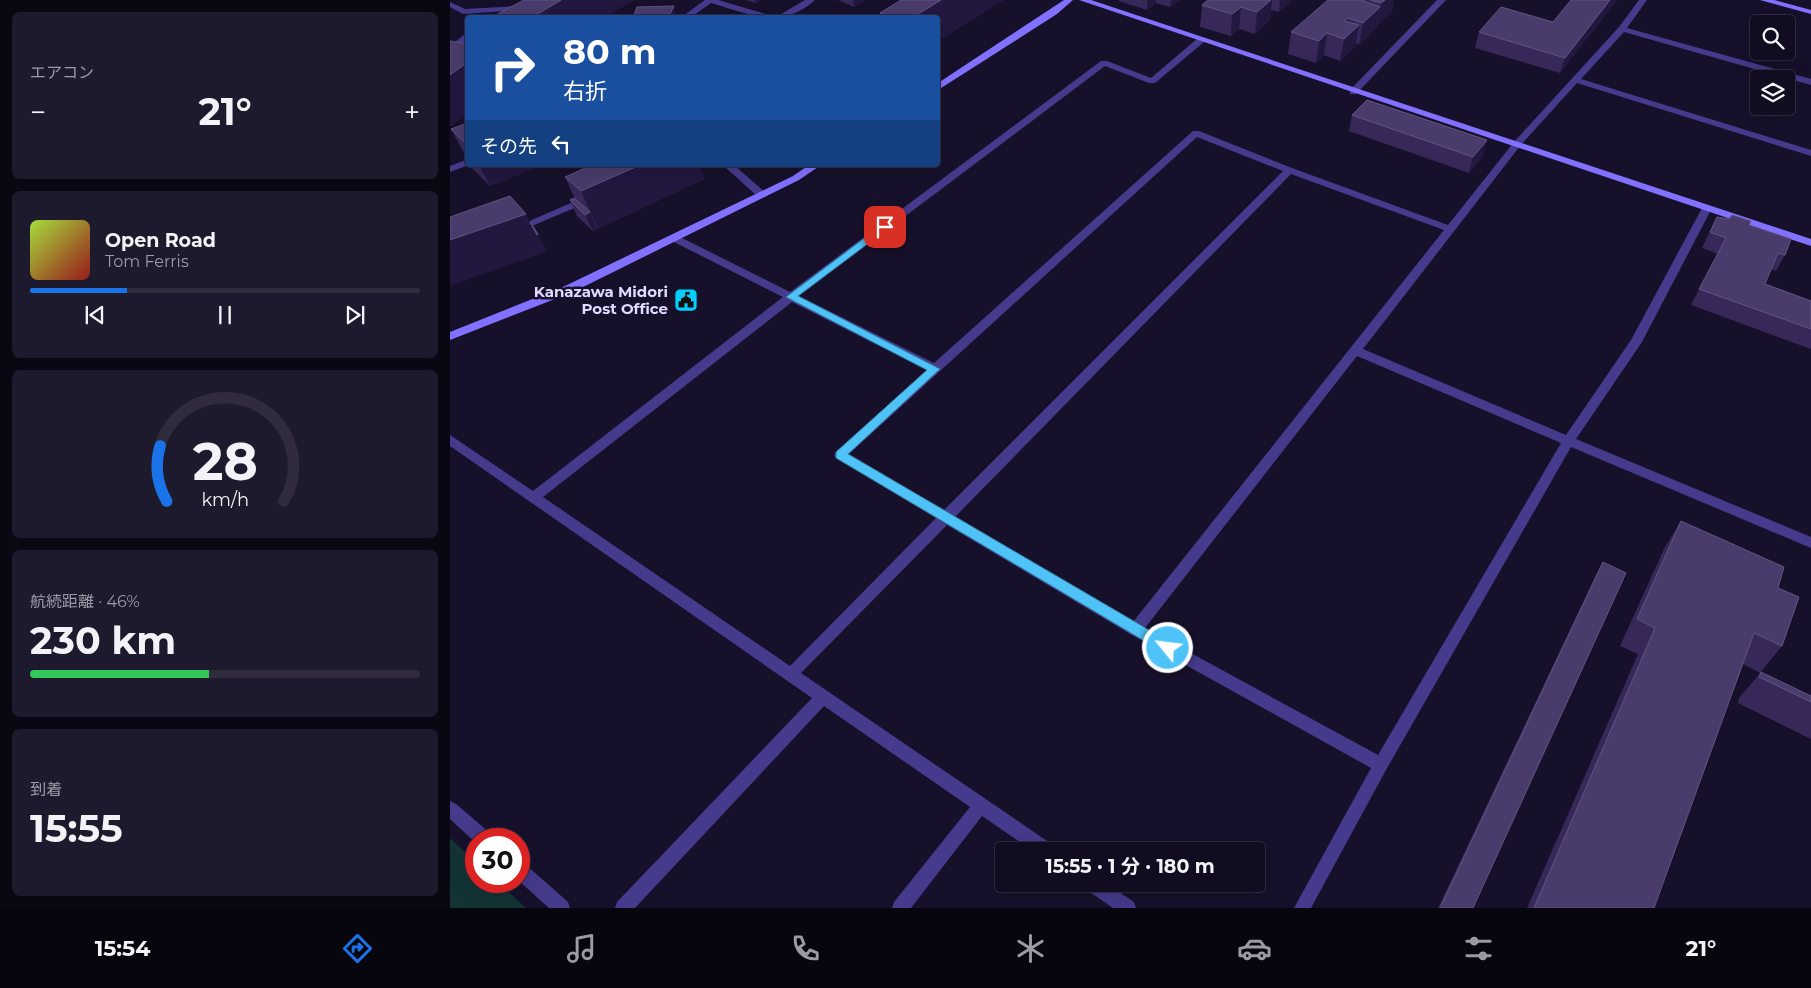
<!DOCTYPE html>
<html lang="ja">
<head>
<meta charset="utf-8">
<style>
  body { margin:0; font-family:Montserrat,"Noto Sans JP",sans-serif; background:#1e1a2d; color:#f1f3f6; height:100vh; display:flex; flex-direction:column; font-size:19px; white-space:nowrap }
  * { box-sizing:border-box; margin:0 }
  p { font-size:16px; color:#9c9ba5 }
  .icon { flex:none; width:28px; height:28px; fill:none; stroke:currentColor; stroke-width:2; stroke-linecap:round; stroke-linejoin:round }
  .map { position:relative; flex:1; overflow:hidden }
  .side { display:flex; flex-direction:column; gap:12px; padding:12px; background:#090712; width:450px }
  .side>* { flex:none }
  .hud { position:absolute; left:15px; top:15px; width:475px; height:152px; border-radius:5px; box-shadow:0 5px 20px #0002,0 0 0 1px #302c3e; background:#1a4fa0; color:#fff; overflow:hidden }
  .controls { position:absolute; left:1300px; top:15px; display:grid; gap:10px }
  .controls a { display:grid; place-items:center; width:45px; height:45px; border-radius:5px; background:#110c20; box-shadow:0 5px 20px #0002,0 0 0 1px #302c3e; font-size:25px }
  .speed { position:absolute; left:15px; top:828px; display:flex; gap:10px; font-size:25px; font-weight:700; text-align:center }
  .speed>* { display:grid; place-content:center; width:65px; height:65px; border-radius:50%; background:#110c20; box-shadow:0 5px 20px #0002,0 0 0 1px #302c3e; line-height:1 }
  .speed .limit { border:8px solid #d22; background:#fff; color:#111 }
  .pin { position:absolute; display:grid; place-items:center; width:42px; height:42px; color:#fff; margin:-21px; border-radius:10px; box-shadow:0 2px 8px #0006 }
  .me { position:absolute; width:55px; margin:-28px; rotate:299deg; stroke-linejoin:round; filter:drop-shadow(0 0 4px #0008) }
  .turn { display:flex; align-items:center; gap:18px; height:105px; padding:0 15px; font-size:22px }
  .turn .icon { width:65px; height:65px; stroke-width:2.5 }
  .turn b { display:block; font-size:35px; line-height:42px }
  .then { display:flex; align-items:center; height:48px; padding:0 15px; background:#0003; gap:10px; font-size:19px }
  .big { font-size:38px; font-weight:700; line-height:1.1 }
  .side .tile { flex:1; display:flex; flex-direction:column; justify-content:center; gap:8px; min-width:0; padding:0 18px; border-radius:8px; background:#1e1a2d }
  .side .dial { align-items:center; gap:0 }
  .dial svg { height:130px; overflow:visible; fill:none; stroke:#302c3e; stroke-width:7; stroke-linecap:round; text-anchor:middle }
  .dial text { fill:#f1f3f6; stroke:none }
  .song { display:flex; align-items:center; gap:15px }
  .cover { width:60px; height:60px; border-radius:8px; background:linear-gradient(135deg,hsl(80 70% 55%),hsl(0 70% 35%)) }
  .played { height:5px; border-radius:2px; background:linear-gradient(90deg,#1a73e8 25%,#302c3e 25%) }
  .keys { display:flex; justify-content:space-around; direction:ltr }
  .heat { display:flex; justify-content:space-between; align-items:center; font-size:28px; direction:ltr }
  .charge { height:8px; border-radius:4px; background:linear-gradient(90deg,#34c759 46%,#302c3e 0) }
  .trip { position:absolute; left:545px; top:842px; width:270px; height:50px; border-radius:5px; background:#110c20; box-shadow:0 5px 20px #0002,0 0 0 1px #302c3e; font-weight:700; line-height:50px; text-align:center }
  .tabs { display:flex; height:80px; justify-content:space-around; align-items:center; background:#07050d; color:#9c9ba5 }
  .tabs .icon { width:35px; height:35px }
  .tabs .on { color:#1a73e8 }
  .tabs b { font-size:22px; color:#f1f3f6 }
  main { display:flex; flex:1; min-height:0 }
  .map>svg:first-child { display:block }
  .green { fill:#133335 }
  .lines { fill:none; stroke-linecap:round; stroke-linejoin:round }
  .street { fill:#453a8b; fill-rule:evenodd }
  .secondary { fill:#8271ff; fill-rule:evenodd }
  .wall { fill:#372859 }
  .shaded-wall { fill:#22173f }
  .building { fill:#493b6b; stroke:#615482 }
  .route { fill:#4fc3f7; stroke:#337fa1 }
  .labels { text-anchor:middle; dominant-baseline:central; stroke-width:5; stroke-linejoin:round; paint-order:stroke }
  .poi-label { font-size:15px; font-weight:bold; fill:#e2daff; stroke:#17102b; text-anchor:end }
</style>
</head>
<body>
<main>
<section class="side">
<div class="tile"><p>エアコン</p>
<div class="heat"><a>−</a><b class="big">21°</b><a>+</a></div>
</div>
<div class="tile">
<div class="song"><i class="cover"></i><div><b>Open Road</b><p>Tom Ferris</p></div></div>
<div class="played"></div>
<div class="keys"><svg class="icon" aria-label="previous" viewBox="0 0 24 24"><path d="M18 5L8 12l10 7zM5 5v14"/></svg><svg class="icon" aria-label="pause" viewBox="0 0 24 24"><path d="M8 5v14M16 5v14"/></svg><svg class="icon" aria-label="next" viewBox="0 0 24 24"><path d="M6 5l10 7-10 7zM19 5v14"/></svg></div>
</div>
<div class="tile dial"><svg viewBox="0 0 100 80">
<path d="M14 69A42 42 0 1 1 86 69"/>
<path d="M14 69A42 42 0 0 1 10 35" stroke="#1a73e8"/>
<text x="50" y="56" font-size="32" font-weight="700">28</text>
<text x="50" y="72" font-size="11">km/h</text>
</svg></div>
<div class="tile"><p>航続距離 · 46%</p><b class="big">230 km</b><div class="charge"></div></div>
<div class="tile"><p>到着</p><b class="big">15:55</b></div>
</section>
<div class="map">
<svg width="1361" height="908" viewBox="0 0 1361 908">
  <rect width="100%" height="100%" fill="#17102b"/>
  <polygon class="green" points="0,838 26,862 26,881 47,881 76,908 0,908"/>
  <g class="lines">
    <g class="street">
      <path d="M255,0H268L326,17L355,0H365C333,30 298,14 261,3L240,18H230Z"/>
      <polygon points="987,0 996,0 906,94 900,94 900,90"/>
      <path d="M1189,0H1197L1177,28L1361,79V85L1174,32L1131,79L1361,150V156L1127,83L1070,146L913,349L1116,435L1181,340L1252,208L1253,206H1261L1262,208L1192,342L1126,439L1361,537V548L1121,447L936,770L861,908H844L921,768L680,634L497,525L351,673L603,845L605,851H583L532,816L461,908H442L444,902L520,807L374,706L185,908H165L167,902L362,698L0,446V435L83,491L333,297L220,240V236H228L340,292L651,61H657L701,78L748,38H754V42L705,83H699L655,66L349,296L484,363L743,131H749L842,168L998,225L1064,142L1169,27ZM747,137L833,171L494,510L399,454ZM841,174L994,230L683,622L505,517ZM342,302L477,370L384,455L386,458L486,518L340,666L93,497ZM907,356L1111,443L928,755L695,628Z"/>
      <polygon points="0,2 15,9 69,6 73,8 69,10 13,14 0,7"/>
      <polygon points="15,34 18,34 18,40 0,53 0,46"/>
      <polygon points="18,159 19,165 0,172 0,166"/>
      <polygon points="273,165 284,165 316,193 316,197 308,197"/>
      <polygon points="137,196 141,197 141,201 70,231 66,232 61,229"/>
      <polygon points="0,801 6,804 40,833 42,839 26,839 26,843 0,819"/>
      <polygon points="69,862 75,864 118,902 120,908 99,908 69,881"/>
      <polygon points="635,884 657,884 684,902 686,908 663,908 637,890"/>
    </g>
    <g class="secondary">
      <polygon points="614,0 623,0 607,14 488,90 488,83"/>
      <polygon points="629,0 641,0 1361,239 1361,246"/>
      <polygon points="1310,0 1324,0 1361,10 1361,14"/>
      <polygon points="359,165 371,165 349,180 123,292 0,340 0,332 115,286 343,176"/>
    </g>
  </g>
  <g class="wall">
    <polygon points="296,0 311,0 306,3"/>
    <polygon points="388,0 415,0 404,7"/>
    <polygon points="553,0 488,41 488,18 430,18 430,13"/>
    <polygon points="669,0 730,0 720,7 706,3 697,10 669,1"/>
    <polygon points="758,0 841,0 841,2 829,12 821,10 820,20 805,34 789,29 781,36 750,27 752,5"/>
    <polygon points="878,0 944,0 942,11 927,25 926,28 909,45 906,43 905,47 890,61 874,55 866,63 838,54 841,32"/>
    <polygon points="1121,0 1167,0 1110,73 1025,48 1029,32 1103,22"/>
    <polygon points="902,115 1033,156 1019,173 899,131"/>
    <polygon points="18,123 18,161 1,129"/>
    <polygon points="19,165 93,165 40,186"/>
    <polygon points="142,165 249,165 254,179 143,231 127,216 120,200 125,199 115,177"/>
    <polygon points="1267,217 1299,225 1335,255 1326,271 1321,269 1315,284 1361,301 1361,349 1241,305 1268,254 1252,248"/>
    <polygon points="1231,521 1328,588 1332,646 1310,673 1293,664 1204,908 1077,908 1188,654 1170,646 1214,549"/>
    <polygon points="1153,562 1023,908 988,908 1145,577"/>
    <polygon points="1311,672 1361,696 1361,739 1288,703 1289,698"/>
  </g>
  <g class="shaded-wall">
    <polygon points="111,0 184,0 155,18 81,18"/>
    <polygon points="305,0 311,0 306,3"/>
    <polygon points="403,0 415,0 404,7"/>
    <polygon points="491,0 553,0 488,41 488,18 462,18"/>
    <polygon points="697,0 706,0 706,3 697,10"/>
    <polygon points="721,0 730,0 720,7"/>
    <polygon points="821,0 822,0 820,20 805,34 807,12"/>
    <polygon points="830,0 841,0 841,2 829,12"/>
    <polygon points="935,0 944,0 942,11 927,25 931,3"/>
    <polygon points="1160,0 1167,0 1110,73 1115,58"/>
    <polygon points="224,6 227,18 218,18"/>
    <polygon points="791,7 789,29 781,36 782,14"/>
    <polygon points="930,7 926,28 909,45 913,23"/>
    <polygon points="898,18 894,38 909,25 905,47 890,61 894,39 894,21"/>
    <polygon points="877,33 874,55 866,63 869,41"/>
    <polygon points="18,62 18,113 0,127 0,75"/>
    <polygon points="1037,140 1033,156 1019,173 1023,157"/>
    <polygon points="29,165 93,165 40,186"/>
    <polygon points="190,165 249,165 254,179 148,229 131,191"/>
    <polygon points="140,212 147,229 143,231 135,215"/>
    <polygon points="76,214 87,235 88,234 96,250 95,251 95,252 0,286 0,240"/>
  </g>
  <g class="building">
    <polygon points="74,0 111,0 81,18 48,18 44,16"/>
    <polygon points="451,0 491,0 462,18 443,18 430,13"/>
    <polygon points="758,0 821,0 807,12 791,7 782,14 752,5"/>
    <polygon points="878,0 914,0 913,1 930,7 913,23 898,18 894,21 909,25 894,39 877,33 869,41 841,32"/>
    <polygon points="921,0 935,0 931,3"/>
    <polygon points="1121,0 1160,0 1115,58 1029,32 1051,7 1103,22"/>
    <polygon points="224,6 218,18 183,18 187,7"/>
    <polygon points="0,41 18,44 18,62 0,75"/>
    <polygon points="917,100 1037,140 1023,157 902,115"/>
    <polygon points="18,123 18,146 1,129"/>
    <polygon points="142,165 190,165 131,191 115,177"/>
    <polygon points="60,196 76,214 0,240 0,217"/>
    <polygon points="124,198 140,212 135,215 120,200"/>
    <polygon points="1282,215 1301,221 1299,225 1341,239 1335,255 1328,253 1315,284 1361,301 1361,329 1249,289 1276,238 1260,232 1267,217 1279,219"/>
    <polygon points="80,222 88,234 87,235"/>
    <polygon points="1231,521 1334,567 1328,588 1349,597 1332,646 1304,633 1204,908 1084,908 1205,628 1187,619"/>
    <polygon points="1153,562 1176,573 1023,908 990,908"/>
    <polygon points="1311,672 1361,696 1361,702 1309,677"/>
  </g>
  <polygon class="route" points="432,225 440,227 348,296 490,369 398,454 723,644 725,648 723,652 713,652 386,458 386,452 477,370 336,297"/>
  <defs>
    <g id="civic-square" transform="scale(1.25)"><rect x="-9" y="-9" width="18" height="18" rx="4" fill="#06ceff" stroke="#17102b"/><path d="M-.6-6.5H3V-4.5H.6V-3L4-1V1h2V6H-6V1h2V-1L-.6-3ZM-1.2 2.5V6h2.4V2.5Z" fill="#111"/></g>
  </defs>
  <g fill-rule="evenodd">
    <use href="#civic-square" x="236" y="300"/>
  </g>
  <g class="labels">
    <g class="poi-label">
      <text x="218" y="291">Kanazawa Midori<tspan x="218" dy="17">Post Office</tspan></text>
    </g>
  </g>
</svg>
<div class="controls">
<a><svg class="icon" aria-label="search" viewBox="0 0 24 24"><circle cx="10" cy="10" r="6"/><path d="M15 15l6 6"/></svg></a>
<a><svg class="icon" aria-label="layers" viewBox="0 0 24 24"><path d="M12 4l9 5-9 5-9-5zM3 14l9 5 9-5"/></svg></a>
</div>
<div class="speed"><div class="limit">30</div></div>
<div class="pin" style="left:435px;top:227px;background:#d93025"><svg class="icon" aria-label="arrive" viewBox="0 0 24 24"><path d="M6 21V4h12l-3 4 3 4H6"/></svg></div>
<svg class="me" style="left:718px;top:648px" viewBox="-20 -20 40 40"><circle r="17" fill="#4fc3f7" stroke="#fff" stroke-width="3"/><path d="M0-11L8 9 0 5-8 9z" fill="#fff"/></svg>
<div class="trip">15:55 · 1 分 · 180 m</div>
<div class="hud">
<div class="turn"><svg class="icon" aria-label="right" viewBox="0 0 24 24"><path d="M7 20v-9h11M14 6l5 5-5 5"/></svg><div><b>80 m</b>右折</div></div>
<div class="then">その先<svg class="icon" aria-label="left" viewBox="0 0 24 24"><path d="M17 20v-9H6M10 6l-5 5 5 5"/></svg></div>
</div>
</div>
</main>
<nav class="tabs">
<b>15:54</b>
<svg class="icon on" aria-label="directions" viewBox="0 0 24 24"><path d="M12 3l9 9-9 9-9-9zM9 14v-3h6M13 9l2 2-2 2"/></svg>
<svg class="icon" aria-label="music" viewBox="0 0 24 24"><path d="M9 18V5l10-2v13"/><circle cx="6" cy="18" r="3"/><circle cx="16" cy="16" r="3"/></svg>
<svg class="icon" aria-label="phone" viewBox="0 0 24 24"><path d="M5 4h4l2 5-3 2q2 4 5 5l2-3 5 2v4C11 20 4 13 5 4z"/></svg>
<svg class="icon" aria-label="climate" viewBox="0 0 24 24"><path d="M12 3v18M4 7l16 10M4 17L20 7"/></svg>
<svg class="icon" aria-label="car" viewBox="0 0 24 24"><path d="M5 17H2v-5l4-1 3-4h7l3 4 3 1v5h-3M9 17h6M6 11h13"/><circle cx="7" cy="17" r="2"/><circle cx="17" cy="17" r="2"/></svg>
<svg class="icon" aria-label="filters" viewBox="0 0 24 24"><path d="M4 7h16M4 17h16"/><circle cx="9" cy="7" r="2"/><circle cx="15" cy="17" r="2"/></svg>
<b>21°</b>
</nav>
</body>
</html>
